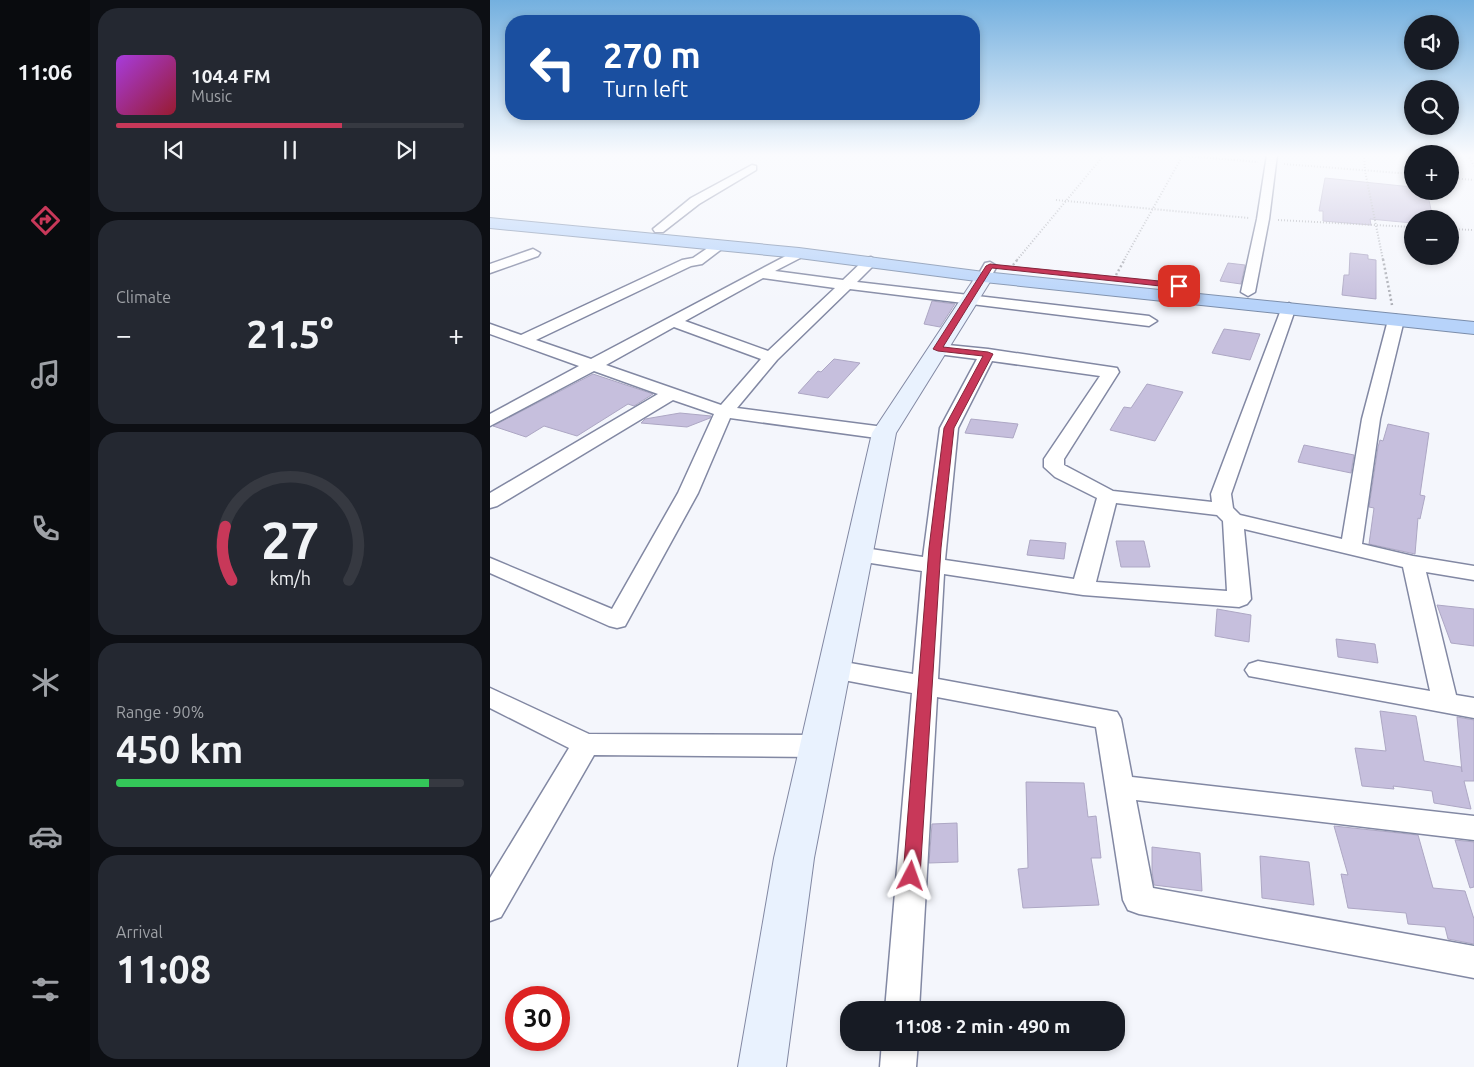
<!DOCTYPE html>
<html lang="en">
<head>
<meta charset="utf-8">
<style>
  body { margin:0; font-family:Ubuntu,sans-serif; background:#242831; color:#f1f3f6; height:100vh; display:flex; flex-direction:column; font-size:19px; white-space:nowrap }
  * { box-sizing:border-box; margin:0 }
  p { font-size:16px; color:#9ea1a6 }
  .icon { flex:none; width:28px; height:28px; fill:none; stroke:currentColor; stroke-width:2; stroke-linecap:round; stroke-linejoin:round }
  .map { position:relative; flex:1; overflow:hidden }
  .side { display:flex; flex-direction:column; gap:8px; padding:8px; background:#0d0f14; width:400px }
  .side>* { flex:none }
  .hud { position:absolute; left:15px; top:15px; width:475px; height:105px; border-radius:20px; box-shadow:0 2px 8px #0003; background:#1a4fa0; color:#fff; overflow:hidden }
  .buttons { position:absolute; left:914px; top:15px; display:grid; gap:10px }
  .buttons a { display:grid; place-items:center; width:55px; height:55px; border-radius:50%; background:#171b24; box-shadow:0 2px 8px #0003; font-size:25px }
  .speed { position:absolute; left:15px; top:986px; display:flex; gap:10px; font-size:25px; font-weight:700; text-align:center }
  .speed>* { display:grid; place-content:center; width:65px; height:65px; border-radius:50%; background:#171b24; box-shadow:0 2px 8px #0003; line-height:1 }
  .speed .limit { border:8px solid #d22; background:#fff; color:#111 }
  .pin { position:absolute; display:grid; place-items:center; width:42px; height:42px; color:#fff; margin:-21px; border-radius:10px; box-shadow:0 2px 8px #0006 }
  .me { position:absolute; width:55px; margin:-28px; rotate:4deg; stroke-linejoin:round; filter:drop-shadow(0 0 4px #0008) }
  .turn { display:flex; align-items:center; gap:18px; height:105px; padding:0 15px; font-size:22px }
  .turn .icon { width:65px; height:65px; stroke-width:2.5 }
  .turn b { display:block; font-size:35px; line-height:42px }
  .big { font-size:38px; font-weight:600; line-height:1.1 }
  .side .tile { flex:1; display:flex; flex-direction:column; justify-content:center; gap:8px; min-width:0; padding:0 18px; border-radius:20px; background:#242831 }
  .side .dial { align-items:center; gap:0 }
  .dial svg { height:130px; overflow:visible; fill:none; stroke:#363941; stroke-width:7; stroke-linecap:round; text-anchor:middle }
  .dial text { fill:#f1f3f6; stroke:none }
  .song { display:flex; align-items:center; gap:15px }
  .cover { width:60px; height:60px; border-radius:8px; background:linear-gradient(135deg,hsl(280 70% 55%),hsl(350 70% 35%)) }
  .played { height:5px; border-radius:2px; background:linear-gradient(90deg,#c83859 65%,#363941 65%) }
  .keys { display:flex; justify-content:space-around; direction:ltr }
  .heat { display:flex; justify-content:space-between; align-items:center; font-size:28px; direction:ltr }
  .charge { height:8px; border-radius:4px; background:linear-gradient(90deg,#34c759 90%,#363941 0) }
  .trip { position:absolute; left:350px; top:1001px; width:285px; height:50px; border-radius:20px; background:#171b24; box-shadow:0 2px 8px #0003; font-weight:600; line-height:50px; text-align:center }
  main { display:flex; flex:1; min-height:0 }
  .dock { display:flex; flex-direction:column; width:90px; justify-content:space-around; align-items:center; background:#090b0e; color:#9ea1a6 }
  .dock .icon { width:35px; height:35px }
  .dock .current { color:#c83859 }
  .dock b { font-size:22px; color:#f1f3f6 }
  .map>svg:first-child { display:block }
  .building { fill:#c6bfdd; stroke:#ada7c4 }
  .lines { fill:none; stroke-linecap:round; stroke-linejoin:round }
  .street-casing { stroke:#8288a3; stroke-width:3 }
  .secondary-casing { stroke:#8288a3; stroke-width:2 }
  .highway-casing { stroke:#7b8daa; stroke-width:2 }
  .path-far1 { stroke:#aaacb3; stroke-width:2; stroke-dasharray:1 2; stroke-linecap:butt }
  .path { stroke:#aaacb3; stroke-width:2.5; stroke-dasharray:2 2.5; stroke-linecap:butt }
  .street { fill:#fff; fill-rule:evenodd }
  .secondary { fill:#e9f2fe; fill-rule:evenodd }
  .highway { fill:#b7d3fa; fill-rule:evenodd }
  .route { fill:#c83859; stroke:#82243a }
</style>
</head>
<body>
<main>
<nav class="dock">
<b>11:06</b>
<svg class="icon current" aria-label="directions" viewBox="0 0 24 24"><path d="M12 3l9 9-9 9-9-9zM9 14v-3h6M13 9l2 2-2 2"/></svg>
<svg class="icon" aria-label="music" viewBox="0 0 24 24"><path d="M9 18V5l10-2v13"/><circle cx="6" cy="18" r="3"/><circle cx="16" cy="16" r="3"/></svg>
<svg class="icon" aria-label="phone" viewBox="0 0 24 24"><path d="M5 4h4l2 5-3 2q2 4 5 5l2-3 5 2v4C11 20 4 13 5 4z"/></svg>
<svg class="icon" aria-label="climate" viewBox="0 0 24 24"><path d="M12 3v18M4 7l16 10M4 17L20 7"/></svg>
<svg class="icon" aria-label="car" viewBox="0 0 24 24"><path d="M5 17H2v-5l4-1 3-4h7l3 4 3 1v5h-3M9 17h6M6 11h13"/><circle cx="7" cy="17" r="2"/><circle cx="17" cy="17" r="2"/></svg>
<svg class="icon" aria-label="filters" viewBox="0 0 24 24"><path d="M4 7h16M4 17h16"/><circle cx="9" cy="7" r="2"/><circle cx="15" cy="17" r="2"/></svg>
</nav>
<section class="side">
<div class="tile">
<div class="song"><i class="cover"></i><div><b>104.4 FM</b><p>Music</p></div></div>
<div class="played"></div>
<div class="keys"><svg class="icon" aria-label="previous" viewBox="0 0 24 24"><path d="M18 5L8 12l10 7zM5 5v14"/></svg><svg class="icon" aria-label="pause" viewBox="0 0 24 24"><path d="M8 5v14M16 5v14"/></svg><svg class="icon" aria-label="next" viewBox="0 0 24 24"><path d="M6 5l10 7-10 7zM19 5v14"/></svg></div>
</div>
<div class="tile"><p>Climate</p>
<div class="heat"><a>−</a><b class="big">21.5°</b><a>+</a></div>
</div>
<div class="tile dial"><svg viewBox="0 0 100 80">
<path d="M14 69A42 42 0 1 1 86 69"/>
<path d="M14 69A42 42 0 0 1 10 36" stroke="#c83859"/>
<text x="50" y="56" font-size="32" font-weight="700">27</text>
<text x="50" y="72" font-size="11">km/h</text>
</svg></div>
<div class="tile"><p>Range · 90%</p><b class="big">450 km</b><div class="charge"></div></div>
<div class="tile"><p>Arrival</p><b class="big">11:08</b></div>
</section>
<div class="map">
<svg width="984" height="1067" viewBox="0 0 984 1067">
  <rect width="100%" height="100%" fill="#f4f6fc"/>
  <g class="building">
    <polygon points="835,178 922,187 922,191 937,191 943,219 922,219 922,223 880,219 881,225 833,221 833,211 829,211"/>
    <polygon points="860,253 878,255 878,259 886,260 886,299 852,295 854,275 859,275"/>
    <polygon points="738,263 755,265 751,284 730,281"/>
    <polygon points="442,301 465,304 450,327 434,324"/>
    <polygon points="734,329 770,334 760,360 722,353"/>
    <polygon points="344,359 370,363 338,398 308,393 328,371 331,372"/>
    <polygon points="103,374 163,394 144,406 138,404 87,436 54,426 36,437 3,426"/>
    <polygon points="657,384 693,392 665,441 620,430 634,407 641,408"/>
    <polygon points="190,413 221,416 220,418 197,427 151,423 155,419"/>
    <polygon points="481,419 528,424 523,438 475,433"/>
    <polygon points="898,424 939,433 930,495 935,496 930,519 928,518 925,554 879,544 884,508 879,507 888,447 890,440 893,441"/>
    <polygon points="814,445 864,455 861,473 808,462"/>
    <polygon points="540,540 576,543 574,559 537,555"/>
    <polygon points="626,541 654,541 660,567 631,567"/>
    <polygon points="947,605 984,609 984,646 961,643"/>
    <polygon points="727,609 761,615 759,642 725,636"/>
    <polygon points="846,639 885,644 888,663 848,657"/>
    <polygon points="890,711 926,716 934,761 971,767 972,772 967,717 984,720 984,781 974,781 981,809 944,803 942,791 903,786 904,789 872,786 865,748 896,751"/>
    <polygon points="536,782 594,783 598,817 606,816 611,858 601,858 609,905 533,908 528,869 538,868"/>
    <polygon points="467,823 468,862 439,863 442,824"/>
    <polygon points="844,826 928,835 943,888 975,891 984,919 984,944 958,939 955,927 918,924 916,913 858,908 851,874 858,875"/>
    <polygon points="965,840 984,842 984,887 980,888"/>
    <polygon points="662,847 710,853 712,891 664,885 662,871"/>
    <polygon points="770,856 819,862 824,905 772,898"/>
  </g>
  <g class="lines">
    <g class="street-casing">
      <g id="street">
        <polygon points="777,155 787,155 779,219 765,292 758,296 751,292 767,219"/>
        <polygon points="262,165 266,166 266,170 209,204 173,232 165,232 163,229 201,198"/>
        <path d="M228,241L235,245L233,248L212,264L201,266L46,340L101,359L309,249L316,253L314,256L285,271L353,280L376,258L381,257L388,261L367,282L659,316L667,321L659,326L360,289L287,360L247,408L394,427L401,429L403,433L401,437L394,439L240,418L208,493L135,626L127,628L119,626L0,573V558L122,609L188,493L224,414L183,400L7,506L0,508V493L168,394L104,371L0,426V414L89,366L0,334V324L31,335L192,260L203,258ZM273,278L345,288L278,351L195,321ZM184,327L271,359L231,405L116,365Z"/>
        <polygon points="43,249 50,253 48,256 0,273 0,264"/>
        <polygon points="500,262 507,266 499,280 494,281 489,280 487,277 495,263"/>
        <path d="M799,303L806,307L741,494L743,508L750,515L852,539L872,419L898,320L906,315L911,317L914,320L890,419L872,544L923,556L984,566V580L936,572L966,695L984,698V718L759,676L755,670L759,664L768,661L940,691L913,567L754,529L761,599L757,604L749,607L593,595L454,574L448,679L627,712L631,719L642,777L984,816V840L646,800L663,888L984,946V978L649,914L638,910L633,900L606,727L447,697L429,1010H395L422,693L343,678L334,675L330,669L334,663L343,660L423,674L432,571L368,561L360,559L357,554L360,549L368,547L433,557L450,428L487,359L448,354L440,349L448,344L498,349L627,368L629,372L574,459V465L623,491L722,502L721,494L792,307ZM502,361L610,376L554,459V467L565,477L607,498L584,579L455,560L468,428ZM626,503L727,515L733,521L737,591L606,582Z"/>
        <polygon points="0,688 99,734 327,735 337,739 341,746 337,753 327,757 104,755 11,917 0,921 0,878 79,748 0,708"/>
        <polygon points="392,1042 428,1042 426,1067 390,1067"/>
      </g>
    </g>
    <g class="secondary-casing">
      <polygon id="secondary" points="494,272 500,273 503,277 406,433 324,858 296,1067 248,1067 284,858 382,433 488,273"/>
    </g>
    <g class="highway-casing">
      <polygon id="highway" points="0,218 309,248 494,272 984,322 984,334 494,282 309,258 0,228"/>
    </g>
    <g class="path-far1">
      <polyline points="684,155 768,162"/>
      <polyline points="874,155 875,171 893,260"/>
      <polyline points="978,155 984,166"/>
      <polyline points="794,164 922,174"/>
      <polyline points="960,178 984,180"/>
      <polyline points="566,200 759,218"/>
      <polyline points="788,220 922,227"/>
      <polyline points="960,229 984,230"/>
      <polyline points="527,260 614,155"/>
      <polyline points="634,260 693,155"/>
    </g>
    <g class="path">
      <polyline points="893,259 902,305"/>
      <polyline points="523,265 528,259"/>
      <polyline points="626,275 635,259"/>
    </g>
    <use href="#street" class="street"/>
    <use href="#secondary" class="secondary"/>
    <use href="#highway" class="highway"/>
  </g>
  <linearGradient id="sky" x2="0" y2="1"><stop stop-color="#74b0df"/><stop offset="0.51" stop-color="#fafbfe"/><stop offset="1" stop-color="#fafbfe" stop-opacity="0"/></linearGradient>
  <rect width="984" height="304" fill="url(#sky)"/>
  <polygon class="route" points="500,264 689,283 693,286 689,288 502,268 453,347 498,352 503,354 464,428 451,548 430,876 427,882 421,884 416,882 413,876 439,548 454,428 493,356 448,351 443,349 496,266"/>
</svg>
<div class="buttons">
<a><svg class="icon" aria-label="sound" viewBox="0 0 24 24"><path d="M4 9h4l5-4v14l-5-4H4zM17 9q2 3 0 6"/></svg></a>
<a><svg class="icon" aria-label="search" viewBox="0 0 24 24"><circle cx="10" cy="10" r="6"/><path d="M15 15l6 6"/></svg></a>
<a>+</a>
<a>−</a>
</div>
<div class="speed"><div class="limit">30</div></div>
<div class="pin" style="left:689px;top:286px;background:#d93025"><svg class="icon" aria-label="arrive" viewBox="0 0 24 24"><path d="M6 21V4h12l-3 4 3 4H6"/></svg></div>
<svg class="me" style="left:421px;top:876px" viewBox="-20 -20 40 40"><path d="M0-17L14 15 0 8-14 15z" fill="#c83859" stroke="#fff" stroke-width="4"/></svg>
<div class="trip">11:08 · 2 min · 490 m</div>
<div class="hud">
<div class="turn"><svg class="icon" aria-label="left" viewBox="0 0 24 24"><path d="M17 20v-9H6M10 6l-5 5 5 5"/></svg><div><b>270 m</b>Turn left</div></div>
</div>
</div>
</main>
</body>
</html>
